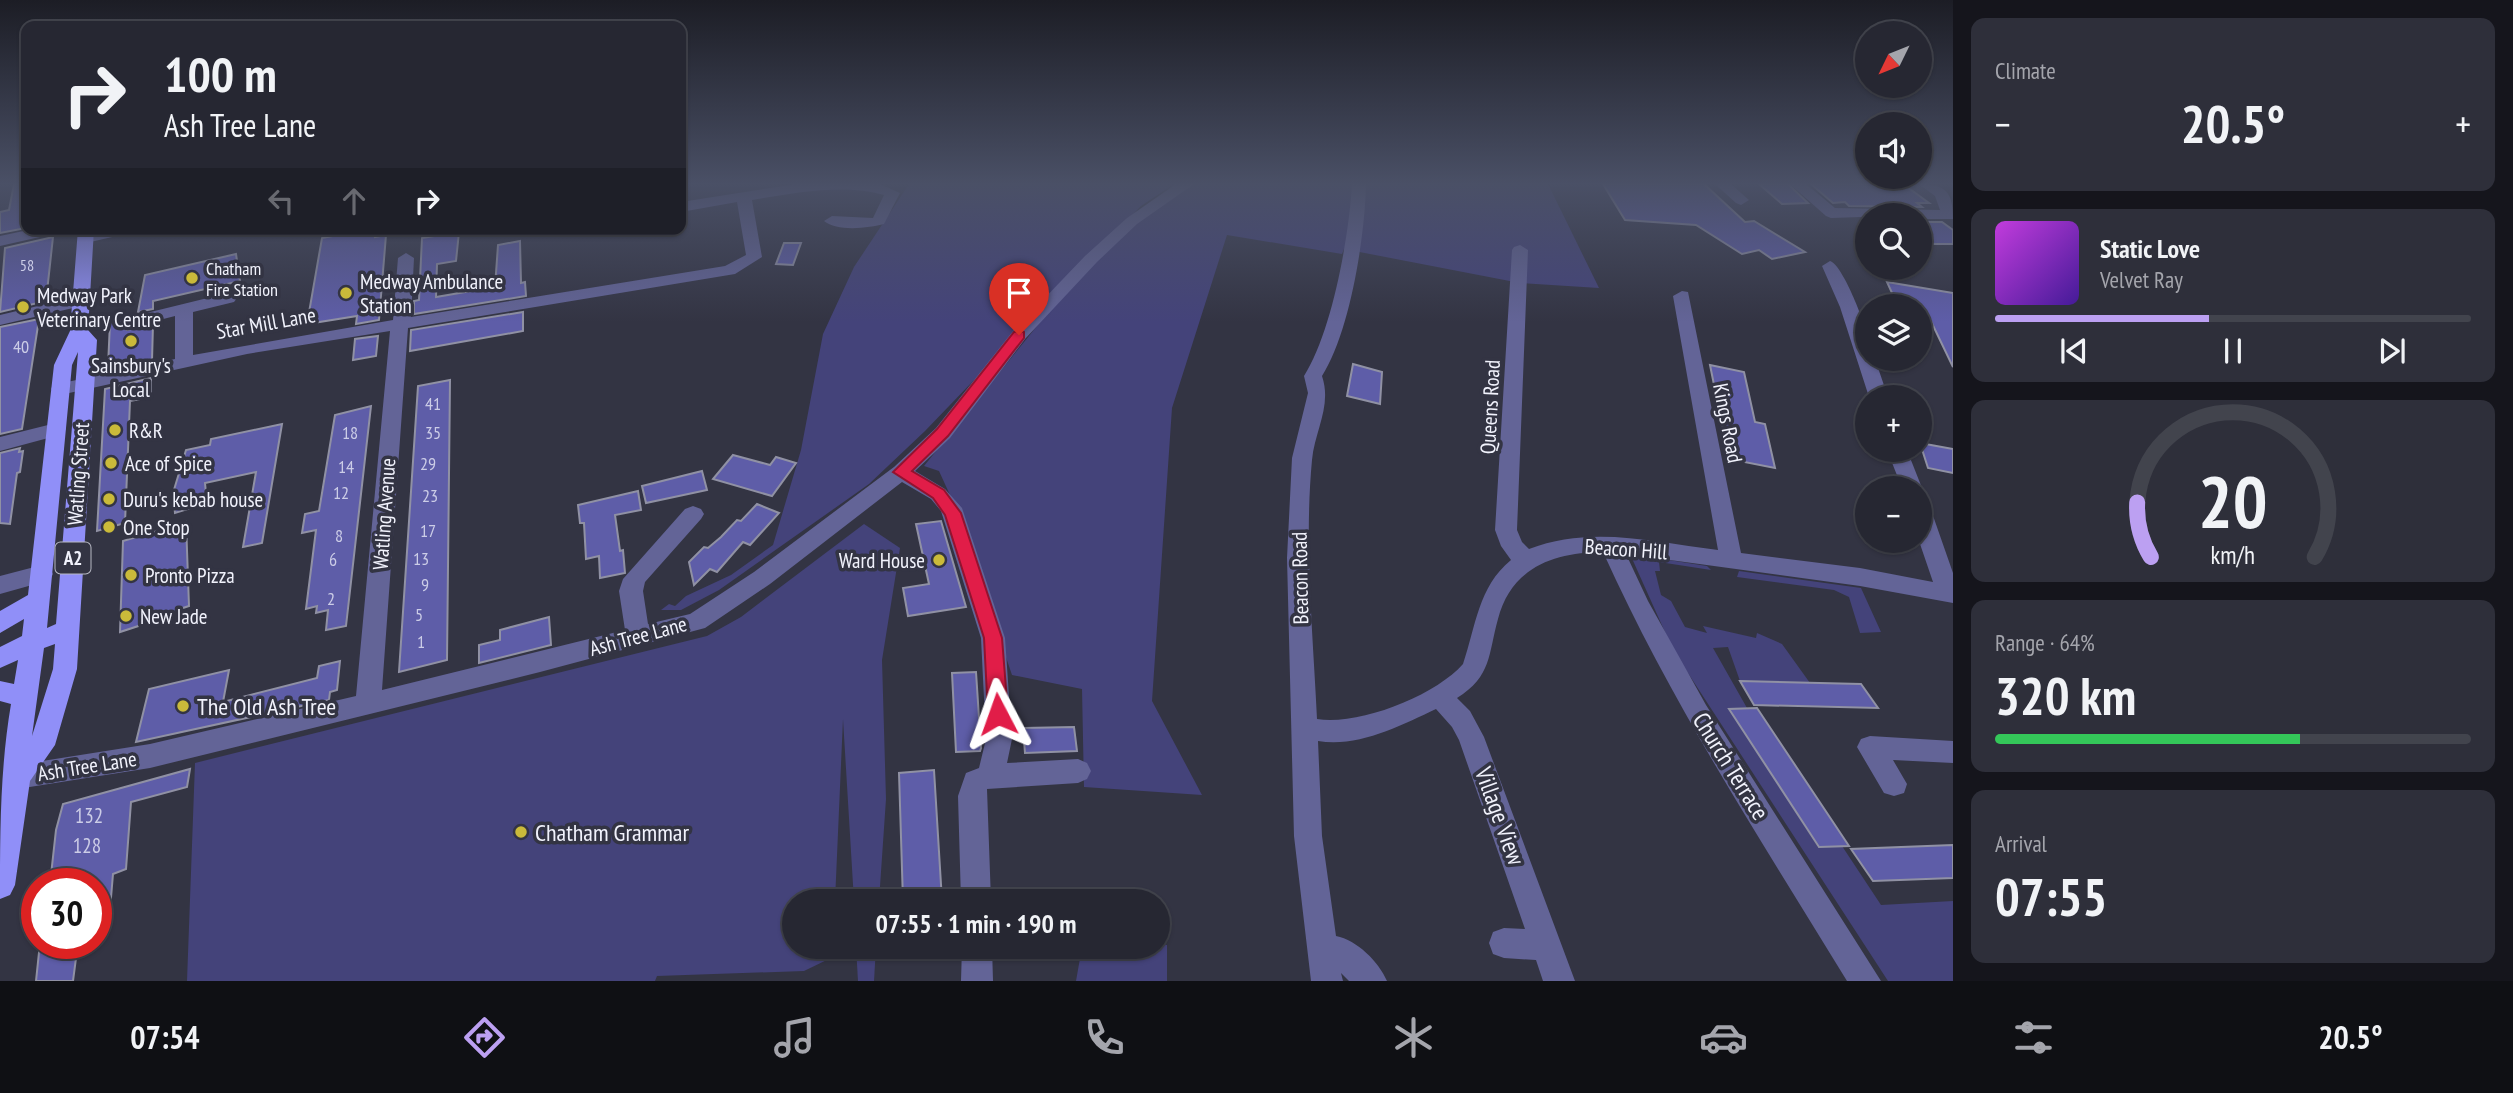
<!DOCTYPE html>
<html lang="en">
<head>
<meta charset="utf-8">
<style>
  body { margin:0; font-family:"PT Sans Narrow",sans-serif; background:#2e2f3a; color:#f1f3f6; height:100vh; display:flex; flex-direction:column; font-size:26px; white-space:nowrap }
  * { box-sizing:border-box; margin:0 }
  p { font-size:23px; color:#a4a5ac }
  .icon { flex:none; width:38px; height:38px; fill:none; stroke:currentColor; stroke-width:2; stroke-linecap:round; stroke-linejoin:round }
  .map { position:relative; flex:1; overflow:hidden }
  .sheet { display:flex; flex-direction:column; gap:18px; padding:18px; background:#15151c; width:560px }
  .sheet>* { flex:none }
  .banner { position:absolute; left:21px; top:21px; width:665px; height:214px; border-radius:14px; box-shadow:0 2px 5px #0004,0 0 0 2px #42444d; background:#262732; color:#f1f3f6; overflow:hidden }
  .needle { width:46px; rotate:227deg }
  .controls { position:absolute; left:1855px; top:21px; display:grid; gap:14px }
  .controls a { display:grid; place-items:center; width:77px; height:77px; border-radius:50%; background:#262732; box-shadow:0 2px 5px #0004,0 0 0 2px #42444d; font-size:35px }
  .speed { position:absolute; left:21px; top:868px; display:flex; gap:14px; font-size:35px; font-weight:700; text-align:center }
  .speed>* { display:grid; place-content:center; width:91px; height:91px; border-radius:50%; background:#262732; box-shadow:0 2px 5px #0004,0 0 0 2px #42444d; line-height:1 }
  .speed .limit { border:10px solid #d22; background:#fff; color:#111 }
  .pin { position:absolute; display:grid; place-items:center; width:60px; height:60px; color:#fff; margin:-72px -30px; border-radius:50% 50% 50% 0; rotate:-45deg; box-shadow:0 0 7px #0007 }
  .pin .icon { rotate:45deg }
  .me { position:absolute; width:77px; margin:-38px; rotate:356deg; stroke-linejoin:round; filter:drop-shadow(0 0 5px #0008) }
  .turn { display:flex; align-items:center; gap:24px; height:147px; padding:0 28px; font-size:32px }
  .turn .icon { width:91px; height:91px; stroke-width:2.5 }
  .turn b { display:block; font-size:49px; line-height:60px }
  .lanes { display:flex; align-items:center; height:66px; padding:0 28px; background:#0003; justify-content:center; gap:35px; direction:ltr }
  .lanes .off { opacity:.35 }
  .big { font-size:52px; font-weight:600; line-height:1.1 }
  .sheet .card { flex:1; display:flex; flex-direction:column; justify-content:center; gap:10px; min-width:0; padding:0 24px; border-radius:14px; background:#2e2f3a }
  .sheet .dial { align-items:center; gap:0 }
  .dial svg { height:182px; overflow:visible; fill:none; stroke:#42444d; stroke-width:7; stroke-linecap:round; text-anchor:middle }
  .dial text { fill:#f1f3f6; stroke:none }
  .song { display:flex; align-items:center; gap:21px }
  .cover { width:84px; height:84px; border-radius:10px; background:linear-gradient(135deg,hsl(290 70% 55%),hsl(260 70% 35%)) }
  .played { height:7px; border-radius:4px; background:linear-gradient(90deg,#bca0f2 45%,#42444d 45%) }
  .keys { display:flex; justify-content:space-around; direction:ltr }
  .heat { display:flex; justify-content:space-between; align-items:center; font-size:38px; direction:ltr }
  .charge { height:10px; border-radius:5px; background:linear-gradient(90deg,#34c759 64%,#42444d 0) }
  .trip { position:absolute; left:782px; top:889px; width:388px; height:70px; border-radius:35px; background:#262732; box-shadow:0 2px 5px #0004,0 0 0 2px #42444d; font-weight:600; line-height:70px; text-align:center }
  .tab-bar { display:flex; height:112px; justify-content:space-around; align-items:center; background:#0f1014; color:#a4a5ac }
  .tab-bar .icon { width:49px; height:49px }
  .tab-bar .selected { color:#bca0f2 }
  .tab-bar b { font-size:32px; color:#f1f3f6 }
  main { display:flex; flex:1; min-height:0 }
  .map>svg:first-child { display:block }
  .green { fill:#44437a }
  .building { fill:#5e5da8; stroke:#9091a4; stroke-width:2 }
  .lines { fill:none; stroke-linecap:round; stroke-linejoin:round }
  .minor { fill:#636497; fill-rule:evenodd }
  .major { fill:#908ff8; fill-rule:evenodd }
  .route { fill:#e11d48; stroke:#92132f; stroke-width:2 }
  .poi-dot { fill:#caba3a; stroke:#333443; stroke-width:2.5 }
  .labels { text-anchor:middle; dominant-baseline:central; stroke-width:7; stroke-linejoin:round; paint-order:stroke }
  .far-number-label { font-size:16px; fill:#cccde7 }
  .far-poi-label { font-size:18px; fill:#f1f2fc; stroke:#333443; text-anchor:start }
  .number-label { font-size:18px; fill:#cccde7 }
  .shield { fill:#333443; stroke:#b8b9c4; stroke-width:2 }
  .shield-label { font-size:19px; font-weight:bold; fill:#f1f2fc }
  .poi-label { font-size:21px; fill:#f1f2fc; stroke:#333443; text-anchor:start }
  .street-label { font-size:21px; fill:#f1f2fc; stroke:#333443 }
  .near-number-label { font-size:21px; fill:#cccde7 }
  .near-poi-label { font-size:24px; fill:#f1f2fc; stroke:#333443; text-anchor:start }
  .near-street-label { font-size:24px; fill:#f1f2fc; stroke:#333443 }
</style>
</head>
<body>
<main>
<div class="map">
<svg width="1953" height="981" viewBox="0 0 1953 981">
  <rect width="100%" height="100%" fill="#333443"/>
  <g class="green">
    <polygon points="909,184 1174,184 1141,206 925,431 869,484 719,590 681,610 661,610 669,604 675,606 686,596 731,575 773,545 801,450 823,334 854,267"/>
    <polygon points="1189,184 1548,184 1599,288 1520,283 1344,249 1342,254 1227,235 1172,408 1152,701 1202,795 1084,787 1082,689 1012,675 955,506 939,471 924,466 1091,259 1132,221"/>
    <polygon points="864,524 900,548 882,660 886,799 879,901 854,901 843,719 835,901 794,901 794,947 833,947 833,957 804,971 657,976 655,981 187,981 195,763 707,636 741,617"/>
    <polygon points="1630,554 1707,566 1711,570 1659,562 1660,571 1655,571 1661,595 1671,601 1685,627 1707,633 1703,626 1756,638 1757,633 1782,644 1810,683 1740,681 1728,647 1713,648 1747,708 1730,709 1818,847 1842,846 1881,905 1953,901 1953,981 1888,981 1673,650"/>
    <polygon points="1739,571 1861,588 1881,632 1860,633 1849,597 1834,590 1737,577"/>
    <polygon points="1159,944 1167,945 1167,981 1076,981 1082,947 1158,947"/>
    <polygon points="856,947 876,947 874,981 858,981"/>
  </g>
  <g class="building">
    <polygon points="14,184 26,184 26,228 0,233 0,212 9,210"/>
    <polygon points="1603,184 1704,184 1745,222 1754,221 1805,252 1772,259 1759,250 1742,254 1696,225 1625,220"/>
    <polygon points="1759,184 1788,184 1808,203 1782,204"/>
    <polygon points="1811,184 1903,184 1929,203 1917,203 1922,207 1849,206 1845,202 1833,203"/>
    <polygon points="1920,222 1942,222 1953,230 1953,244 1920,244"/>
    <polygon points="370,229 375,229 375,237 386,235 379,320 356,324 357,316 307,324 322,238"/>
    <polygon points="459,232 456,261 437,264 436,297 495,287 498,245 520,241 521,283 525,282 526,296 414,314 414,301 419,300 422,238"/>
    <polygon points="53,237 46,301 0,312 5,248"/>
    <polygon points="784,243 801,243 793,265 776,264"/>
    <polygon points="236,254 240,281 153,301 153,309 138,312 145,275"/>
    <polygon points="1887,282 1953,293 1953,367 1927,313 1920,312 1920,306 1898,306"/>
    <polygon points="523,312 523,331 410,351 411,330"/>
    <polygon points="39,319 22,429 0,434 0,327"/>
    <polygon points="118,320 118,325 127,330 153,324 152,361 115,369 108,367 110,322"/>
    <polygon points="378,336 376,356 353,360 355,339"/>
    <polygon points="1353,364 1382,372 1380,404 1347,396"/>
    <polygon points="1710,365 1744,372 1755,422 1765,424 1775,468 1729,459"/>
    <polygon points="151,378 151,397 130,401 125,523 97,531 105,389"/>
    <polygon points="450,380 447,660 399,672 418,386"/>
    <polygon points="371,406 346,626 326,630 328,610 316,613 317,606 306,609 316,530 302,533 305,514 319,511 335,415"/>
    <polygon points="282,424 262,543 243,547 256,472 205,483 207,503 175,513 173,493 186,450 210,445 211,439"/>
    <polygon points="1920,443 1953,449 1953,473 1928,468"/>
    <polygon points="20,448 19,452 23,451 20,472 17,473 10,524 0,523 0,453"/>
    <polygon points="733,455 770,465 776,457 796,463 772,496 713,479"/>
    <polygon points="702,471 707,490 646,503 642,486"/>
    <polygon points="638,491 641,510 615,515 620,551 623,550 625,573 600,578 599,556 586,559 584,523 580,523 578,505"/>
    <polygon points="757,504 779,513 750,545 743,542 717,572 710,569 694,585 689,562 704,547 708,548 721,537 737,520 741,521"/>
    <polygon points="941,521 966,607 908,616 903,588 929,584 916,524"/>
    <polygon points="186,522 189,606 177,610 178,613 120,632 123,541"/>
    <polygon points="549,617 551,645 479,663 479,645 500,640 500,630"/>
    <polygon points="340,661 337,690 330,692 329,700 136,742 149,689 229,670 223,702 317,678 319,666"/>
    <polygon points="976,672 981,748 980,751 956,752 952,673"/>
    <polygon points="1740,681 1861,684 1878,708 1754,705"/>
    <polygon points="1757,708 1849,846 1819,847 1729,709"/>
    <polygon points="1074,727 1077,751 1025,753 1023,728"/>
    <polygon points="190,769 187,787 131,802 126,869 113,874 108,933 96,932 96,884 50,884 56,830 63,804"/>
    <polygon points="934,770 942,901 903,901 899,773"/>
    <polygon points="1953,845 1953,878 1873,881 1851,849"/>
    <polygon points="40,943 78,943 73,981 36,981"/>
  </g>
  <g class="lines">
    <g class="minor">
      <path d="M796,184H880L900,193L884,224C869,228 837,232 824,221L832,216L873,218L884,195C843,183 794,193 752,200L762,257L735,274L408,328L382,690L625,630L619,591L623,579L685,509L693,506L701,509L704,514L701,519L645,582L643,591L648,624L690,614L754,572L894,467L936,428L1013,331L1085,256L1127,218L1176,184H1194L1137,224L1097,262L1025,339L950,438L915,471L945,489L962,508L1005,638L1012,739L1007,763L1078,759L1087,763L1091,771L1087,779L1078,783L987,789L991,901H961L958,796L966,773L979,768L986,739L981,638L941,511L931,499L902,482L770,584L705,628L540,672L150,768L17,789L8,785L4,777L8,769L17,765L150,744L356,696L390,331L247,354L60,395L53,393L51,389L53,385L175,359V316L128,328L119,323L122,319L228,293L234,294L237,298L234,302L193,312V355L393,320L398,258L406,253L414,258L411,317L725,266L746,255L737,202L681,212V202Z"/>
      <path d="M1352,184H1366C1365,237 1350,332 1322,376C1332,406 1315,430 1312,460C1304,545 1313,633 1317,719C1358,726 1435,696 1463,664C1476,626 1478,587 1511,560L1501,546L1495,530L1512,250L1514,247L1520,245L1528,250L1517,530L1522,542L1529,549C1590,525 1655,542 1718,550L1673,296L1682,291L1688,292L1741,553L1860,568L1933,582L1919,541L1920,502L1928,505L1931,510L1953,573V603L1860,586L1626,554L1648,601L1706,705L1881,981H1847C1761,840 1671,703 1603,552C1554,552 1511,568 1498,619C1488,655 1492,676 1457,698L1470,711L1484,737L1575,981H1543L1536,960L1504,958L1493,954L1489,943L1493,932L1504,928L1525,929L1459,740L1452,727L1436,709C1400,726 1357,748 1318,741L1322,836L1336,936C1357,940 1379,962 1387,981H1349L1341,973L1343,981H1311L1294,836L1287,558L1292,458L1308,393L1304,376C1332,332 1349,237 1352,184Z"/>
      <polygon points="1715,184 1731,184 1749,200 1741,205 1736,203"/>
      <path d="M1790,184H1806L1835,208L1940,210L1935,196L1919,184C1946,184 1953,192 1953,219H1920V215L1831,218L1826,216Z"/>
      <polygon points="33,229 64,229 62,232 0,246 0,236"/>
      <polygon points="105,229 136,229 134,232 86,243 78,238 80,235"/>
      <path d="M1830,261C1842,264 1865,322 1867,336C1868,343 1867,351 1867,359H1875L1888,397H1869L1840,307L1822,266Z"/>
      <polygon points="80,296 86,297 89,301 86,305 0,325 0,315"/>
      <polygon points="56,423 63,424 66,429 63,434 0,451 0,437"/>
      <polygon points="1887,450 1907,450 1922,488 1920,493 1920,488 1902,488"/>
      <polygon points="42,565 50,568 53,574 50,580 0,594 0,576"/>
      <polygon points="1870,736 1953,741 1953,763 1893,760 1907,784 1904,793 1894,796 1884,793 1857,747 1861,739"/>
      <polygon points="962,947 992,947 993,981 961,981"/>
    </g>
    <path class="major" d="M78,229H94L88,330L97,340L77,669L55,745L30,781L15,885L10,895L0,899C0,833 0,769 11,704L0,701V681L14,684L18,660L0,668V647L22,636L24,619L0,633V611L28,595L54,365L70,331ZM78,352L56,624L47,628L72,365ZM55,644L53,669L32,736L44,648Z"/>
  </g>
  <linearGradient id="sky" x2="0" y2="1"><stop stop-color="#1c1d25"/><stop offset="0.57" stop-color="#4a5066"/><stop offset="1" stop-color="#4a5066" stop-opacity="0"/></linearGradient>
  <rect width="1953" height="322" fill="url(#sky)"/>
  <polygon class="route" points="1019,331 1024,332 1024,338 948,436 912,471 944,490 961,513 1002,638 1008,714 1005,720 998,722 991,720 988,714 984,638 945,515 933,498 893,472 937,429 1014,332"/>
  <g class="poi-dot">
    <circle cx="192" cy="278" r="7"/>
    <circle cx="346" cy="293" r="7"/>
    <circle cx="23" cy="307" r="7"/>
    <circle cx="131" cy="341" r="7"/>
    <circle cx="115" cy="430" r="7"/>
    <circle cx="111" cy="463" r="7"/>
    <circle cx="109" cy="499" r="7"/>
    <circle cx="109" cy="527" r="7"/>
    <circle cx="939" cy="560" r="7"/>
    <circle cx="131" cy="575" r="7"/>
    <circle cx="126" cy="616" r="7"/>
    <circle cx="183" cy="706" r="7"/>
    <circle cx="521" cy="832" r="7"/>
  </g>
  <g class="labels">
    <g class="far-number-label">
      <text x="27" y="265">58</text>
    </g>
    <g class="far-poi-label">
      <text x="206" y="268">Chatham<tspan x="206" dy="21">Fire Station</tspan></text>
    </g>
    <g class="number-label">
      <text x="21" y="346">40</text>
      <text x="433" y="403">41</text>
      <text x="350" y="432">18</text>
      <text x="433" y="432">35</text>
      <text x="428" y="463">29</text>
      <text x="346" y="466">14</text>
      <text x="341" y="492">12</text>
      <text x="430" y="495">23</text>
      <text x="428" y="530">17</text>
      <text x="339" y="535">8</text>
      <text x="421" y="558">13</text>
      <text x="333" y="559">6</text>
      <text x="425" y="584">9</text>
      <text x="331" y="598">2</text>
      <text x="419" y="614">5</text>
      <text x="421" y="641">1</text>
    </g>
    <rect class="shield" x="55.5" y="542.5" width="35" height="31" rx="5"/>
    <g class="shield-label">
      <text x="73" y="558">A2</text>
    </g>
    <g class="poi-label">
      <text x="360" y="281">Medway Ambulance<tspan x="360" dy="24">Station</tspan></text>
      <text x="37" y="295">Medway Park<tspan x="37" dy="24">Veterinary Centre</tspan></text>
      <text x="131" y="365" text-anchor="middle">Sainsbury's<tspan x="131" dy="24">Local</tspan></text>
      <text x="129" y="430">R&amp;R</text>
      <text x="125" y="463">Ace of Spice</text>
      <text x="123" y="499">Duru's kebab house</text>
      <text x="123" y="527">One Stop</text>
      <text x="925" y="560" text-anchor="end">Ward House</text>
      <text x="145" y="575">Pronto Pizza</text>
      <text x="140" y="616">New Jade</text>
    </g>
    <g class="street-label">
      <text transform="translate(266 323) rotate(-10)">Star Mill Lane</text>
      <text transform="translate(1490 407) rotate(-87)">Queens Road</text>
      <text transform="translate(1728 423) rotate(79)">Kings Road</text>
      <text transform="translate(78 474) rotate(-86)">Watling Street</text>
      <text transform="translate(384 514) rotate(-86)">Watling Avenue</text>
      <text transform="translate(1626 549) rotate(4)">Beacon Hill</text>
      <text transform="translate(1300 578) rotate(-91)">Beacon Road</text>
      <text transform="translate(638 636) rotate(-15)">Ash Tree Lane</text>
      <text transform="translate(87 766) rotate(-9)">Ash Tree Lane</text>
    </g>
    <g class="near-number-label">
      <text x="89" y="815">132</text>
      <text x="87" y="845">128</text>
    </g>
    <g class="near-poi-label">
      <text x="197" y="706">The Old Ash Tree</text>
      <text x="535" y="832">Chatham Grammar</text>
    </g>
    <g class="near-street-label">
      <text transform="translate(1731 766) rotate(58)">Church Terrace</text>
      <text transform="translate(1500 816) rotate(70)">Village View</text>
    </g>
  </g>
</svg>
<div class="controls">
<a><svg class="needle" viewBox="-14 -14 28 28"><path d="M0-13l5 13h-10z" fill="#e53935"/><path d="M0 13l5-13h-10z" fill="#a4a5ac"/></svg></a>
<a><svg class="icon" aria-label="sound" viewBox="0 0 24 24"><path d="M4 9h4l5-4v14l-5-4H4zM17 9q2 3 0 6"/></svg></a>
<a><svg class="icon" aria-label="search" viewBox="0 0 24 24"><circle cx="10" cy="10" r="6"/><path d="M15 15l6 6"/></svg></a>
<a><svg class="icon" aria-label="layers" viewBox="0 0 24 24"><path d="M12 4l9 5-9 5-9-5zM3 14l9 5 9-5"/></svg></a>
<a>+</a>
<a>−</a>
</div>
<div class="speed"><div class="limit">30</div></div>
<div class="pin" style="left:1019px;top:335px;background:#d93025"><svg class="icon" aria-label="arrive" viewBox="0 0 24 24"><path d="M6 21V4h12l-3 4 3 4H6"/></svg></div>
<svg class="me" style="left:998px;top:714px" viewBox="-20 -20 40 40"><path d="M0-17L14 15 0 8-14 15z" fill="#e11d48" stroke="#fff" stroke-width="4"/></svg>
<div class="trip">07:55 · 1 min · 190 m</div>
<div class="banner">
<div class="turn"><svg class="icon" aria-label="right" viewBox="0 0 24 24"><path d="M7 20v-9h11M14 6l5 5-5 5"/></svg><div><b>100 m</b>Ash Tree Lane</div></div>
<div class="lanes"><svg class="icon off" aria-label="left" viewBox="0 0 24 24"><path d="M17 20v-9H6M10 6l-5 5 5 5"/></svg><svg class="icon off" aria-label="ahead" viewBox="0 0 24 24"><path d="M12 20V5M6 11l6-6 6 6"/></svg><svg class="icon" aria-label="right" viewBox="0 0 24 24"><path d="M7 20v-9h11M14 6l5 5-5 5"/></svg></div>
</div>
</div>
<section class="sheet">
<div class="card"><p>Climate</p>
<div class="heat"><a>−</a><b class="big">20.5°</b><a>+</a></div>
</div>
<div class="card">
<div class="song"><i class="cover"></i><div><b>Static Love</b><p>Velvet Ray</p></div></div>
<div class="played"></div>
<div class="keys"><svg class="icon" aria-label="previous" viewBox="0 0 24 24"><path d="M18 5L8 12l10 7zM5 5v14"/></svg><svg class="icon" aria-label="pause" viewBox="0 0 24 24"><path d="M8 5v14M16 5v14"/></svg><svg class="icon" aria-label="next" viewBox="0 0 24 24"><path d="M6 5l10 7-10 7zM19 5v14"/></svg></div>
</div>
<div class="card dial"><svg viewBox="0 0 100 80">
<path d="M14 69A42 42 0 1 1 86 69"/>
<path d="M14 69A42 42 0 0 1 8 45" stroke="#bca0f2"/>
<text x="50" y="56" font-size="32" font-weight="700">20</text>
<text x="50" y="72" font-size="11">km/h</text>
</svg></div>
<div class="card"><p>Range · 64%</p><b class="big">320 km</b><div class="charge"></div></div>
<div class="card"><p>Arrival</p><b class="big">07:55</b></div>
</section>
</main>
<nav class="tab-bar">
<b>07:54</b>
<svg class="icon selected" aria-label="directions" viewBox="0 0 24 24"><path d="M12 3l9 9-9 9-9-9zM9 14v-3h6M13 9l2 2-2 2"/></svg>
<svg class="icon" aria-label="music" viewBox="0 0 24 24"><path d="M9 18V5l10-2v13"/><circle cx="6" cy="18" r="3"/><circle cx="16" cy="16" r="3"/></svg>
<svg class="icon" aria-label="phone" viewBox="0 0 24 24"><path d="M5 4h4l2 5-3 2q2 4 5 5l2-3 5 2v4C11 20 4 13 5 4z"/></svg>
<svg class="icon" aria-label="climate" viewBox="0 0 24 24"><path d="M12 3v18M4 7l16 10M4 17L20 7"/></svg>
<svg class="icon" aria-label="car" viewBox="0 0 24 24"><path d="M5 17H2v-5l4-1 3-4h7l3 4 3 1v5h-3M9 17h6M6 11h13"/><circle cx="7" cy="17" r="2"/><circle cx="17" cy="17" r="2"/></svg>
<svg class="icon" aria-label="filters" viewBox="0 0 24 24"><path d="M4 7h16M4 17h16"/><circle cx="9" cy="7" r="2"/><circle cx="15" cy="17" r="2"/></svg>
<b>20.5°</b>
</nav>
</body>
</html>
